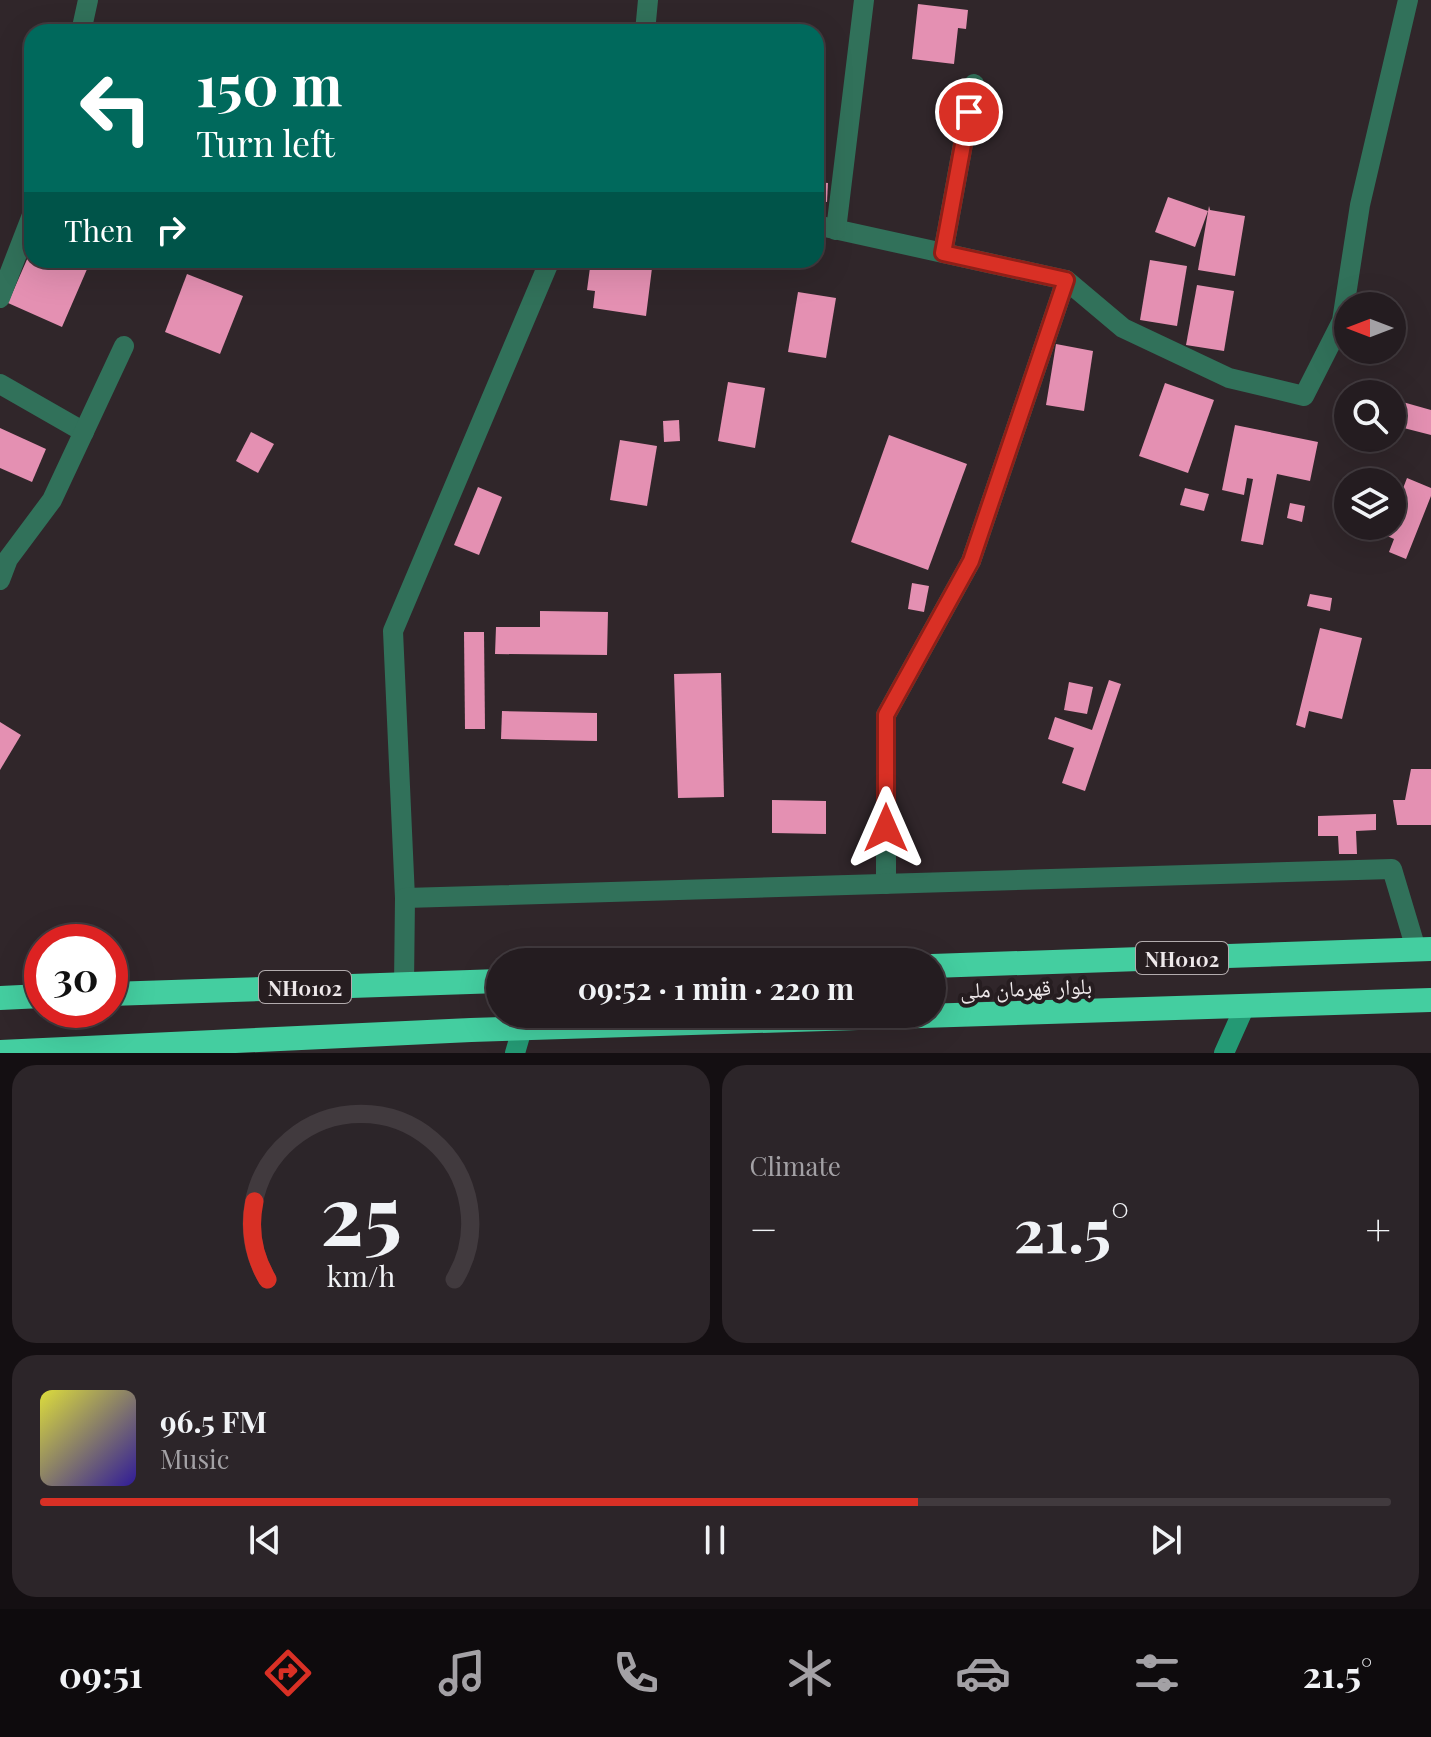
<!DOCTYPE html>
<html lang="en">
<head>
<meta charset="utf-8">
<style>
  body { margin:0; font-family:"Playfair Display","Noto Naskh Arabic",serif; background:#2c2529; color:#f1f3f6; height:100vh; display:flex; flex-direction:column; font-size:30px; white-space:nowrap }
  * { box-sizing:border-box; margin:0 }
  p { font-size:26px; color:#a3a1a5 }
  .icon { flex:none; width:44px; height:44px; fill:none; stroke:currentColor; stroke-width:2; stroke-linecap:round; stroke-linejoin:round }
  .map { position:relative; height:1053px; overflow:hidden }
  .side { display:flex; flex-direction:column; gap:12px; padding:12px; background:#140f12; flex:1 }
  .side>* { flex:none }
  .guide { position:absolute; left:24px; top:24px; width:800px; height:244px; border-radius:24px; box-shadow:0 8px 32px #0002,0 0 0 2px #413a3e; background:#00695c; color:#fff; overflow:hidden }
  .needle { width:52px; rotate:270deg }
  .tools { position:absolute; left:1334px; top:292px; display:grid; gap:16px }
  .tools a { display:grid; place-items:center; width:72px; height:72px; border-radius:50%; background:#241c20; box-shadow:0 8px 32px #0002,0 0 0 2px #413a3e; font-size:40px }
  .speed { position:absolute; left:24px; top:924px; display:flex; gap:16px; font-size:40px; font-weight:700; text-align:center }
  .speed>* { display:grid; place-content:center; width:104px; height:104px; border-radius:50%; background:#241c20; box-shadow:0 8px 32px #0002,0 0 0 2px #413a3e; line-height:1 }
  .speed .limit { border:12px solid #d22; background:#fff; color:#111 }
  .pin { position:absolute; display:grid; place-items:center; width:68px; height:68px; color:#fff; margin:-34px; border:4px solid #fff; border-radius:50%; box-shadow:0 2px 8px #0007 }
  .me { position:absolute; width:88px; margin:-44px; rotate:0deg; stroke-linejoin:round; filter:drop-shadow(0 0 6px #0008) }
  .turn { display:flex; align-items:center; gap:28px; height:168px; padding:0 40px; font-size:36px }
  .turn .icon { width:104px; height:104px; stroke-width:2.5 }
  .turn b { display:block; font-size:56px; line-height:68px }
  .then { display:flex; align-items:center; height:76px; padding:0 40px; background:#0003; gap:16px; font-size:30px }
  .big { font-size:60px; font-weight:700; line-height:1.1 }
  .side .card { flex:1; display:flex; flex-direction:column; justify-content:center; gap:12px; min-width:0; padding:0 28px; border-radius:24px; background:#2c2529 }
  .side .dial { align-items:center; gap:0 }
  .dial svg { height:208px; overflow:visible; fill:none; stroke:#413a3e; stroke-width:7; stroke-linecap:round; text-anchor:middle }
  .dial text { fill:#f1f3f6; stroke:none }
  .song { display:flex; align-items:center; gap:24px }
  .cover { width:96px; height:96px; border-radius:12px; background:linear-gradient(135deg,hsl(60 70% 55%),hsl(250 70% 35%)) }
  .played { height:8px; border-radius:4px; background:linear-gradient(90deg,#d93025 65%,#413a3e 65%) }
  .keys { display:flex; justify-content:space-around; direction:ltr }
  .heat { display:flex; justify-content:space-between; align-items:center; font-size:44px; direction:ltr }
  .side .tiles { flex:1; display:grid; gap:12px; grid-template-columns:1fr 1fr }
  .card:last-child { grid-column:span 2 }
  .trip { position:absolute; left:486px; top:948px; width:460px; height:80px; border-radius:40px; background:#241c20; box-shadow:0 8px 32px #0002,0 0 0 2px #413a3e; font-weight:700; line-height:80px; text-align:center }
  .tab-bar { display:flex; height:128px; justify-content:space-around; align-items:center; background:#0e0b0d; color:#a3a1a5 }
  .tab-bar .icon { width:56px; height:56px }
  .tab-bar .active { color:#d93025 }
  .tab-bar b { font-size:36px; color:#f1f3f6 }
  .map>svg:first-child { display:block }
  .building { fill:#e490b2 }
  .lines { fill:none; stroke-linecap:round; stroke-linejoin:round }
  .street { stroke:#31715a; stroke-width:20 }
  .secondary { stroke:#249974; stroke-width:20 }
  .highway { stroke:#44cea0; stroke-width:24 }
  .route-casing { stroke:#8d1f18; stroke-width:20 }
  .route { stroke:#d93025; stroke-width:14 }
  .labels { text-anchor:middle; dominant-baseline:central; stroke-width:8; stroke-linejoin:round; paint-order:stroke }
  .shield { fill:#261d20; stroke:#b2abad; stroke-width:2 }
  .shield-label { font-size:20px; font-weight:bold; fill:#eee8ea }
  .street-label { font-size:22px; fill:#eee8ea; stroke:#261d20 }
</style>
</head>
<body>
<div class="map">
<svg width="1431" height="1053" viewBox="0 0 1431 1053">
  <rect width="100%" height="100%" fill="#30262a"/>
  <g class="building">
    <polygon points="918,4 968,10 966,29 958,28 954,64 912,59"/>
    <polygon points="816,182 828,183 827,202 816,201"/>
    <polygon points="1168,197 1208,211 1195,247 1155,232"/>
    <polygon points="1209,206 1210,210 1245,216 1235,276 1198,270"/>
    <polygon points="32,248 32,260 91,260 62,327 8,303"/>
    <polygon points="591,260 653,260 646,316 593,308 595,291 587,290"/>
    <polygon points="1150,260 1187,266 1177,326 1140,320"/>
    <polygon points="187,274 243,296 220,354 165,332"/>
    <polygon points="1197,285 1234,291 1224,351 1186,345"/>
    <polygon points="798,292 836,298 826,358 788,352"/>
    <polygon points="1056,344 1093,351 1084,411 1046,405"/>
    <polygon points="728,382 765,388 755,448 718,441"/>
    <polygon points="1165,383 1214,400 1188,473 1139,456"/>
    <polygon points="1392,399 1431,410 1431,435 1392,425"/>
    <polygon points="679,420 680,441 664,442 663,421"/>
    <polygon points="1235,425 1318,442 1310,481 1277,474 1263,545 1241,541 1253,479 1247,478 1244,495 1222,490"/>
    <polygon points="0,428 46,449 32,482 0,468"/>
    <polygon points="251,432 274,444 258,473 236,461"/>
    <polygon points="889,435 967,464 928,570 851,542"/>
    <polygon points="620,440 657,446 647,506 610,500"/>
    <polygon points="1407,478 1431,488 1431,496 1406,559 1389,552 1394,539 1385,535 1388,526 1392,526 1392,517"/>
    <polygon points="478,487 502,497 479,555 454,545"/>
    <polygon points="1185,488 1209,494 1204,511 1180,505"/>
    <polygon points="1290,503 1305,506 1302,522 1287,518"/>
    <polygon points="912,583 929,586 924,612 908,609"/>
    <polygon points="1310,594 1332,598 1330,611 1307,606"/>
    <polygon points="540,611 608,612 607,655 495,654 496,627 540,627"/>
    <polygon points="1320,628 1362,638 1342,719 1309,711 1305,728 1296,725"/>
    <polygon points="464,632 484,632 485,729 465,729"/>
    <polygon points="721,673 724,797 678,798 674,674"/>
    <polygon points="1109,680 1121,684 1085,791 1062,783 1074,748 1048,739 1055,717 1092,730"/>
    <polygon points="1069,682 1093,687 1087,714 1064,710"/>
    <polygon points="502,711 597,713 597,741 501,739"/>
    <polygon points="0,722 21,735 0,770"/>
    <polygon points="1411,769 1431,769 1431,825 1397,825 1393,800 1405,800"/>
    <polygon points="772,800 826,801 826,834 772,833"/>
    <polygon points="1376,814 1376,830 1356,831 1357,854 1339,854 1338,836 1318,836 1318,816"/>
  </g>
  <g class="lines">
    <g class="street">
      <polyline points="81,32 88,0"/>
      <polyline points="645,32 648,0"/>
      <polyline points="816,225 1066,280 1123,328 1229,378 1304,396 1342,321 1360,205 1408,0"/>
      <polyline points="836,230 864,0"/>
      <polyline points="943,253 974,84"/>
      <polyline points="0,298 32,215"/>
      <polyline points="0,384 84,432"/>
      <polyline points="0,580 8,559 52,500 124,346"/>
      <polyline points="886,884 886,715 971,561 1066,280"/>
      <polyline points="405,898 393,631 550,260"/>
      <polyline points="404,984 405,898 1392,869 1416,949"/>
    </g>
    <g class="secondary">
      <polyline points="515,1053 522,1029"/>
      <polyline points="1224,1053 1245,1006"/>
    </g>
    <g class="highway">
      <polyline points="932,966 1431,949"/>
      <polyline points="110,994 500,981"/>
      <polyline points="0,998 42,996"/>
      <polyline points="0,1052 471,1030 1431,1000"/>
    </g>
  </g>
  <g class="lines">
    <g class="route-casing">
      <polyline id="route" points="886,828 886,715 971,561 1066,280 943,253 969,112"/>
    </g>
    <use href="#route" class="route"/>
  </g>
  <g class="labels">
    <g class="shield">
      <rect x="1136" y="942" width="92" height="32" rx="6"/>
      <rect x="259" y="971" width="92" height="32" rx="6"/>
    </g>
    <g class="shield-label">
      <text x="1182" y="958">NH0102</text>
      <text x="305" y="987">NH0102</text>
    </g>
    <g class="street-label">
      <text transform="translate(1026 987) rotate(-2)">بلوار قهرمان ملی</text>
    </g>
  </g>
</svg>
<div class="tools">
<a><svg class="needle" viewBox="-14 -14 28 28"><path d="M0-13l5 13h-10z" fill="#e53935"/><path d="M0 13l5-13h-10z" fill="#a3a1a5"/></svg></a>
<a><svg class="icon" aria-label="search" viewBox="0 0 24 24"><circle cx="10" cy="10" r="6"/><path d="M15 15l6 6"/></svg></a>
<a><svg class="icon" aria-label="layers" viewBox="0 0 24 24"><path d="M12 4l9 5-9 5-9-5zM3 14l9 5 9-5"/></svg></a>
</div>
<div class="speed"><div class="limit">30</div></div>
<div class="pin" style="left:969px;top:112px;background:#d93025"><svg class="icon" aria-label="arrive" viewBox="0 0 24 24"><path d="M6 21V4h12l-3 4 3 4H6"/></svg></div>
<svg class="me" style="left:886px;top:828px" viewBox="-20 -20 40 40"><path d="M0-17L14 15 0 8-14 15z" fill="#d93025" stroke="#fff" stroke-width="4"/></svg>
<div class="trip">09:52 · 1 min · 220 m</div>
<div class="guide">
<div class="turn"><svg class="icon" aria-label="left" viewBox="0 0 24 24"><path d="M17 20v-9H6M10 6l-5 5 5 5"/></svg><div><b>150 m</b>Turn left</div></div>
<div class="then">Then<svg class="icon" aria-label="right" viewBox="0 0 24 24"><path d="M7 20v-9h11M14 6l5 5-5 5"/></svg></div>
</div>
</div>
<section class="side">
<div class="tiles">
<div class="card dial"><svg viewBox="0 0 100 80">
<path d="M14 69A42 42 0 1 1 86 69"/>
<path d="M14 69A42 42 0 0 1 9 39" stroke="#d93025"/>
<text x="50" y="56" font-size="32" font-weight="700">25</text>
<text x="50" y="72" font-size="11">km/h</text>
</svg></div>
<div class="card"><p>Climate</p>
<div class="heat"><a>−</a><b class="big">21.5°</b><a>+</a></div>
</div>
<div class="card">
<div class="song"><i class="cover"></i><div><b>96.5 FM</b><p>Music</p></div></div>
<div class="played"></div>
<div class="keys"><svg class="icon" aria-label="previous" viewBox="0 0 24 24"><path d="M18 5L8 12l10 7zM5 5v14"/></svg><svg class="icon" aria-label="pause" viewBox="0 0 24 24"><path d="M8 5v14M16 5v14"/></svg><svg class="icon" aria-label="next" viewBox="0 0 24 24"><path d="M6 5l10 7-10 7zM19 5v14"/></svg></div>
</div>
</div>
</section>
<nav class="tab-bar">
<b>09:51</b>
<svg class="icon active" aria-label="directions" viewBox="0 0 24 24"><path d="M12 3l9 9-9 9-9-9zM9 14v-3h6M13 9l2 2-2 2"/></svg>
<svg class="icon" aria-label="music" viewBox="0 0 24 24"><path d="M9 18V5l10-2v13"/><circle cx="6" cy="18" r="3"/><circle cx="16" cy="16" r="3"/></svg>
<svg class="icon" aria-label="phone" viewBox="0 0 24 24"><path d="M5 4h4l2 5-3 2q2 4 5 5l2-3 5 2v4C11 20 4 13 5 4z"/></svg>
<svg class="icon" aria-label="climate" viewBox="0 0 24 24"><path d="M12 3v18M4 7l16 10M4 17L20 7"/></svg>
<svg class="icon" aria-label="car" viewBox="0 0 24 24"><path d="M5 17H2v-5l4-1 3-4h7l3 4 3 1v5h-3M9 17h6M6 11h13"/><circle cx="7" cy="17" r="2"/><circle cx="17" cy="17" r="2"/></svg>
<svg class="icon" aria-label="filters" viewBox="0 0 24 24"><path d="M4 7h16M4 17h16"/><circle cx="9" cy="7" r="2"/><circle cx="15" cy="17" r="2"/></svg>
<b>21.5°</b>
</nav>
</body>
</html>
